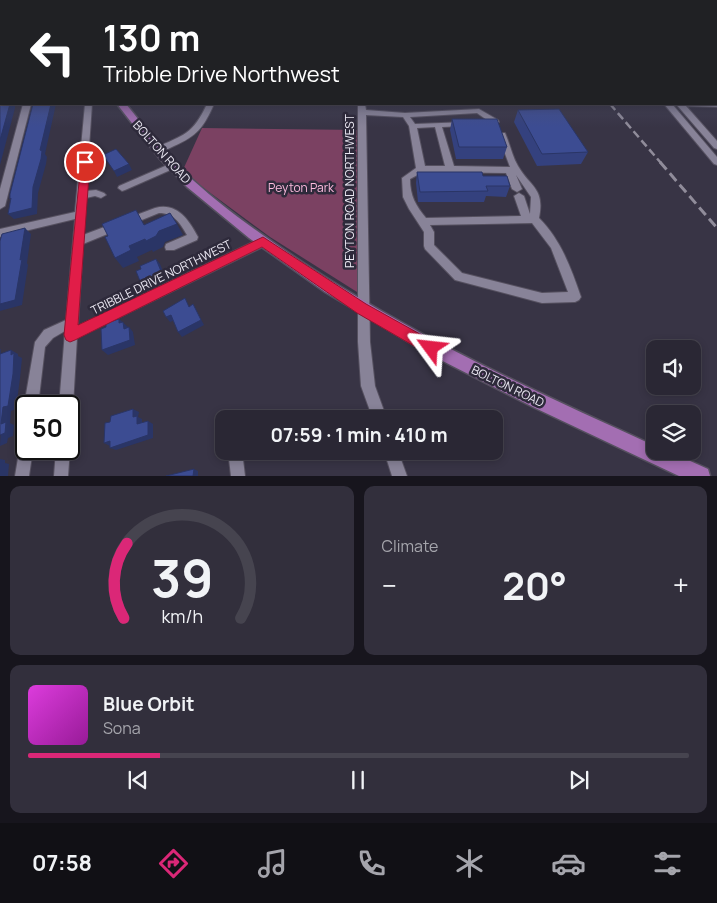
<!DOCTYPE html>
<html lang="en">
<head>
<meta charset="utf-8">
<style>
  body { margin:0; font-family:Manrope,sans-serif; background:#322f3c; color:#f1f3f6; height:100vh; display:flex; flex-direction:column; font-size:19px; white-space:nowrap }
  * { box-sizing:border-box; margin:0 }
  p { font-size:16px; color:#a5a5ac }
  .icon { flex:none; width:28px; height:28px; fill:none; stroke:currentColor; stroke-width:2; stroke-linecap:round; stroke-linejoin:round }
  .map { position:relative; height:476px; overflow:hidden }
  .details { display:flex; flex-direction:column; gap:10px; padding:10px; background:#17151d; flex:1 }
  .details>* { flex:none }
  .top-card { position:absolute; left:0px; top:0px; width:718px; height:105px; box-shadow:0 2px 8px #0003,0 0 0 1px #46444f; background:#202124; color:#fff; overflow:hidden }
  .controls { position:absolute; left:646px; top:340px; display:grid; gap:10px }
  .controls a { display:grid; place-items:center; width:55px; height:55px; border-radius:10px; background:#2a2734; box-shadow:0 2px 8px #0003,0 0 0 1px #46444f; font-size:25px }
  .speed { position:absolute; left:15px; top:395px; display:flex; gap:10px; font-size:25px; font-weight:700; text-align:center }
  .speed>* { display:grid; place-content:center; width:65px; height:65px; border-radius:50%; background:#2a2734; box-shadow:0 2px 8px #0003,0 0 0 1px #46444f; line-height:1 }
  .speed .limit { border:2px solid #111; border-radius:8px; background:#fff; color:#111 }
  .pin { position:absolute; display:grid; place-items:center; width:42px; height:42px; color:#fff; margin:-21px; border:2px solid #fff; border-radius:50%; box-shadow:0 1px 5px #0007 }
  .me { position:absolute; width:55px; margin:-28px; rotate:300deg; stroke-linejoin:round; filter:drop-shadow(0 0 4px #0008) }
  .turn { display:flex; align-items:center; gap:18px; height:105px; padding:0 20px; font-size:22px }
  .turn .icon { width:65px; height:65px; stroke-width:2.5 }
  .turn b { display:block; font-size:35px; line-height:42px }
  .big { font-size:38px; font-weight:700; line-height:1.1 }
  .details .tile { flex:1; display:flex; flex-direction:column; justify-content:center; gap:8px; min-width:0; padding:0 18px; border-radius:10px; background:#322f3c }
  .details .dial { align-items:center; gap:0 }
  .dial svg { height:130px; overflow:visible; fill:none; stroke:#46444f; stroke-width:7; stroke-linecap:round; text-anchor:middle }
  .dial text { fill:#f1f3f6; stroke:none }
  .song { display:flex; align-items:center; gap:15px }
  .cover { width:60px; height:60px; border-radius:8px; background:linear-gradient(135deg,hsl(300 70% 55%),hsl(300 70% 35%)) }
  .played { height:5px; border-radius:2px; background:linear-gradient(90deg,#db2777 20%,#46444f 20%) }
  .keys { display:flex; justify-content:space-around; direction:ltr }
  .heat { display:flex; justify-content:space-between; align-items:center; font-size:28px; direction:ltr }
  .details .tiles { flex:1; display:grid; gap:10px; grid-template-columns:1fr 1fr }
  .tile:last-child { grid-column:span 2 }
  .trip { position:absolute; left:215px; top:410px; width:288px; height:50px; border-radius:10px; background:#2a2734; box-shadow:0 2px 8px #0003,0 0 0 1px #46444f; font-weight:700; line-height:50px; text-align:center }
  .tabs { display:flex; height:80px; justify-content:space-around; align-items:center; background:#111015; color:#a5a5ac }
  .tabs .icon { width:35px; height:35px }
  .tabs .active { color:#db2777 }
  .tabs b { font-size:22px; color:#f1f3f6 }
  .map>svg:first-child { display:block }
  .green { fill:#7b4162 }
  .lines { fill:none; stroke-linecap:round; stroke-linejoin:round }
  .minor-casing { stroke:#55505f; stroke-width:2 }
  .major-casing { stroke:#55505f; stroke-width:3 }
  .minor { fill:#888398; fill-rule:evenodd }
  .major { fill:#a36eb2; fill-rule:evenodd }
  .rail-far1 { stroke:#908c9a; stroke-width:2.5; stroke-dasharray:8 4; stroke-linecap:butt }
  .rail { stroke:#908c9a; stroke-width:3; stroke-dasharray:10 5; stroke-linecap:butt }
  .wall { fill:#34417e }
  .shaded-wall { fill:#2a3566 }
  .building { fill:#3c4c92; stroke:#2a3566 }
  .route { fill:#e11d48; stroke:#92132f }
  .labels { text-anchor:middle; dominant-baseline:central; stroke-width:5; stroke-linejoin:round; paint-order:stroke }
  .street-label { font-size:12px; fill:#eae7f2; stroke:#2e2a3b }
  .park-label { font-size:12px; fill:#fcbadd; stroke:#2e2a3b }
</style>
</head>
<body>
<div class="map">
<svg width="717" height="476" viewBox="0 0 717 476">
  <rect width="100%" height="100%" fill="#383445"/>
  <polygon class="green" points="202,128 360,130 357,292 270,237 182,172"/>
  <g class="lines">
    <g class="minor-casing">
      <g id="minor">
        <rect x="716" y="85" width="1" height="4"/>
        <polygon points="716,103 717,107 686,106 717,141 717,149 714,148 676,104"/>
        <polygon points="23,104 31,104 5,206 0,209 0,189"/>
        <path d="M85,104H92L86,191L96,190L104,193L106,195L101,198L95,196L86,198L83,235L155,208C177,202 189,220 198,237L197,240L174,250H166L165,247L166,244L187,235C180,223 174,213 159,213L83,244L78,326L259,239H267L268,242L267,245L77,338L73,406L69,412V406H59L65,331L53,338L45,347L38,406H26V411L24,406L35,342L44,330L66,320L75,219L0,237V229L75,212Z"/>
        <path d="M207,104H214C204,127 197,136 174,146C168,149 162,153 155,152V148C184,135 193,134 207,104Z"/>
        <path d="M358,104H365L366,110L405,113L479,109L498,120L499,122L495,124H483V120H487L477,113L410,117L415,124L467,122L468,124L464,126L442,127L454,166L510,167L498,135L499,133H505C510,144 512,156 518,166C531,188 545,188 539,218C561,240 571,268 581,297L579,300L575,302L542,303L455,280L425,249L424,246V232L409,209L403,197L402,178L416,168L409,126L403,117L366,115L370,342L375,386L387,419H373L361,386L358,342ZM435,127L445,166H425L417,128ZM423,172L506,173L512,189L517,192L522,189L516,175L531,197L530,214L524,196L519,193L514,196L521,216L426,218C416,206 410,196 410,179ZM532,223L551,248L568,292L542,293L462,273L434,245V232L430,225Z"/>
        <polygon points="664,104 672,104 717,157 717,165 714,164"/>
        <polygon points="172,163 175,164 176,166 175,168 125,190 122,191 118,188 119,186"/>
        <polygon points="26,438 26,449 33,449 29,476 15,476 21,440"/>
        <polygon points="69,446 70,449 68,476 54,476 56,449 69,449"/>
        <polygon points="228,451 242,451 245,476 231,476"/>
        <polygon points="384,451 398,451 407,476 392,476"/>
      </g>
    </g>
    <g class="major-casing">
      <path id="major" d="M117,104H126C144,126 161,150 182,170C219,205 260,234 302,262C413,336 534,391 655,446V451H668L708,469L710,476H679L533,407L427,353L325,292L249,238L187,187L160,159Z"/>
    </g>
    <use href="#minor" class="minor"/>
    <use href="#major" class="major"/>
    <polyline class="rail-far1" points="610,104 661,163"/>
    <polyline class="rail" points="660,162 717,228"/>
  </g>
  <g class="wall">
    <polygon points="518,110 588,152 581,164 537,166 514,122"/>
    <polygon points="452,119 507,147 503,159 456,159 450,130"/>
    <polygon points="417,172 483,176 510,186 506,197 486,196 484,202 418,202 416,183"/>
  </g>
  <g class="shaded-wall">
    <polygon points="10,104 15,104 15,108 0,165 0,140"/>
    <polygon points="51,104 56,104 45,154 47,157 46,164 38,193 37,214 14,219 8,214 33,187 40,150"/>
    <polygon points="129,164 132,170 117,177 114,171"/>
    <polygon points="177,224 183,235 165,242 163,247 153,252 152,250 137,257 139,261 123,268 115,258 129,246 159,231"/>
    <polygon points="25,228 31,234 27,263 28,265 22,305 0,311 0,304 20,260"/>
    <polygon points="156,259 160,264 167,281 151,289 148,285 144,287 140,281"/>
    <polygon points="193,304 204,325 182,337 178,332"/>
    <polygon points="171,315 175,320 170,322 166,317"/>
    <polygon points="119,319 128,327 128,333 119,323"/>
    <polygon points="129,327 133,332 135,345 108,355 102,350"/>
    <polygon points="11,350 18,354 18,356 22,358 20,378 16,409 11,411 10,423 14,425 13,436 8,438 7,443 0,446 1,424"/>
    <polygon points="133,409 139,412 138,417 142,419 142,428 137,424 133,417"/>
    <polygon points="148,421 153,424 153,438 116,450 110,448"/>
    <polygon points="110,441 110,446 104,443"/>
    <polygon points="289,451 297,451 275,460 273,457"/>
    <polygon points="0,459 5,460 5,463 9,464 8,476 0,476"/>
    <polygon points="194,469 198,471 198,476 193,476"/>
  </g>
  <g class="building">
    <polygon points="0,62 1,63 1,104 10,104 0,140"/>
    <polygon points="33,104 51,104 40,150 42,151 41,159 33,187 32,208 8,214 11,198 10,199 10,194"/>
    <polygon points="559,109 588,152 542,154 518,110"/>
    <polygon points="452,119 497,119 507,147 459,147"/>
    <polygon points="116,149 129,164 114,171 103,155"/>
    <polygon points="417,172 482,172 483,176 507,176 510,186 486,186 488,191 420,192"/>
    <polygon points="136,210 144,225 170,213 177,224 159,231 156,236 146,241 145,239 129,246 131,250 115,258 105,237 108,236 102,224"/>
    <polygon points="25,228 20,260 22,259 15,300 0,304 0,241 2,234"/>
    <polygon points="156,259 163,276 147,284 145,279 140,281 136,271 141,269 140,266"/>
    <polygon points="185,298 189,307 193,304 201,320 178,332 171,315 166,317 163,311"/>
    <polygon points="119,319 119,323 123,322 124,329 129,327 130,340 102,350 101,329 106,327 106,323"/>
    <polygon points="0,349 0,354 11,350 11,355 14,353 13,374 8,406 3,407 1,424 6,422 5,433 0,435"/>
    <polygon points="133,409 133,417 137,416 137,424 148,421 148,435 110,448 110,441 104,443 105,423 110,422 111,416"/>
    <polygon points="272,451 289,451 273,457"/>
    <polygon points="194,469 193,476 166,476"/>
  </g>
  <linearGradient id="sky" x2="0" y2="1"><stop stop-color="#1f1d26"/><stop offset="0.47" stop-color="#4d5068"/><stop offset="1" stop-color="#4d5068" stop-opacity="0"/></linearGradient>
  <rect width="717" height="127" fill="url(#sky)"/>
  <polygon class="route" points="85,158 90,162 78,325 263,237 366,304 436,343 438,348 436,353 431,355 426,353 357,313 262,247 75,340 70,342 66,340 64,335 81,162"/>
  <g class="labels">
    <g class="street-label">
      <text transform="translate(162 152) rotate(48)">BOLTON ROAD</text>
      <text transform="translate(349 191) rotate(-90)">PEYTON ROAD NORTHWEST</text>
      <text transform="translate(161 277) rotate(-26)">TRIBBLE DRIVE NORTHWEST</text>
      <text transform="translate(508 386) rotate(26)">BOLTON ROAD</text>
    </g>
    <g class="park-label">
      <text x="301" y="187">Peyton Park</text>
    </g>
  </g>
</svg>
<div class="controls">
<a><svg class="icon" aria-label="sound" viewBox="0 0 24 24"><path d="M4 9h4l5-4v14l-5-4H4zM17 9q2 3 0 6"/></svg></a>
<a><svg class="icon" aria-label="layers" viewBox="0 0 24 24"><path d="M12 4l9 5-9 5-9-5zM3 14l9 5 9-5"/></svg></a>
</div>
<div class="speed"><div class="limit">50</div></div>
<div class="pin" style="left:85px;top:162px;background:#d93025"><svg class="icon" aria-label="arrive" viewBox="0 0 24 24"><path d="M6 21V4h12l-3 4 3 4H6"/></svg></div>
<svg class="me" style="left:431px;top:348px" viewBox="-20 -20 40 40"><path d="M0-17L14 15 0 8-14 15z" fill="#e11d48" stroke="#fff" stroke-width="4"/></svg>
<div class="trip">07:59 · 1 min · 410 m</div>
<div class="top-card">
<div class="turn"><svg class="icon" aria-label="left" viewBox="0 0 24 24"><path d="M17 20v-9H6M10 6l-5 5 5 5"/></svg><div><b>130 m</b>Tribble Drive Northwest</div></div>
</div>
</div>
<section class="details">
<div class="tiles">
<div class="tile dial"><svg viewBox="0 0 100 80">
<path d="M14 69A42 42 0 1 1 86 69"/>
<path d="M14 69A42 42 0 0 1 16 23" stroke="#db2777"/>
<text x="50" y="56" font-size="32" font-weight="700">39</text>
<text x="50" y="72" font-size="11">km/h</text>
</svg></div>
<div class="tile"><p>Climate</p>
<div class="heat"><a>−</a><b class="big">20°</b><a>+</a></div>
</div>
<div class="tile">
<div class="song"><i class="cover"></i><div><b>Blue Orbit</b><p>Sona</p></div></div>
<div class="played"></div>
<div class="keys"><svg class="icon" aria-label="previous" viewBox="0 0 24 24"><path d="M18 5L8 12l10 7zM5 5v14"/></svg><svg class="icon" aria-label="pause" viewBox="0 0 24 24"><path d="M8 5v14M16 5v14"/></svg><svg class="icon" aria-label="next" viewBox="0 0 24 24"><path d="M6 5l10 7-10 7zM19 5v14"/></svg></div>
</div>
</div>
</section>
<nav class="tabs">
<b>07:58</b>
<svg class="icon active" aria-label="directions" viewBox="0 0 24 24"><path d="M12 3l9 9-9 9-9-9zM9 14v-3h6M13 9l2 2-2 2"/></svg>
<svg class="icon" aria-label="music" viewBox="0 0 24 24"><path d="M9 18V5l10-2v13"/><circle cx="6" cy="18" r="3"/><circle cx="16" cy="16" r="3"/></svg>
<svg class="icon" aria-label="phone" viewBox="0 0 24 24"><path d="M5 4h4l2 5-3 2q2 4 5 5l2-3 5 2v4C11 20 4 13 5 4z"/></svg>
<svg class="icon" aria-label="climate" viewBox="0 0 24 24"><path d="M12 3v18M4 7l16 10M4 17L20 7"/></svg>
<svg class="icon" aria-label="car" viewBox="0 0 24 24"><path d="M5 17H2v-5l4-1 3-4h7l3 4 3 1v5h-3M9 17h6M6 11h13"/><circle cx="7" cy="17" r="2"/><circle cx="17" cy="17" r="2"/></svg>
<svg class="icon" aria-label="filters" viewBox="0 0 24 24"><path d="M4 7h16M4 17h16"/><circle cx="9" cy="7" r="2"/><circle cx="15" cy="17" r="2"/></svg>
</nav>
</body>
</html>
